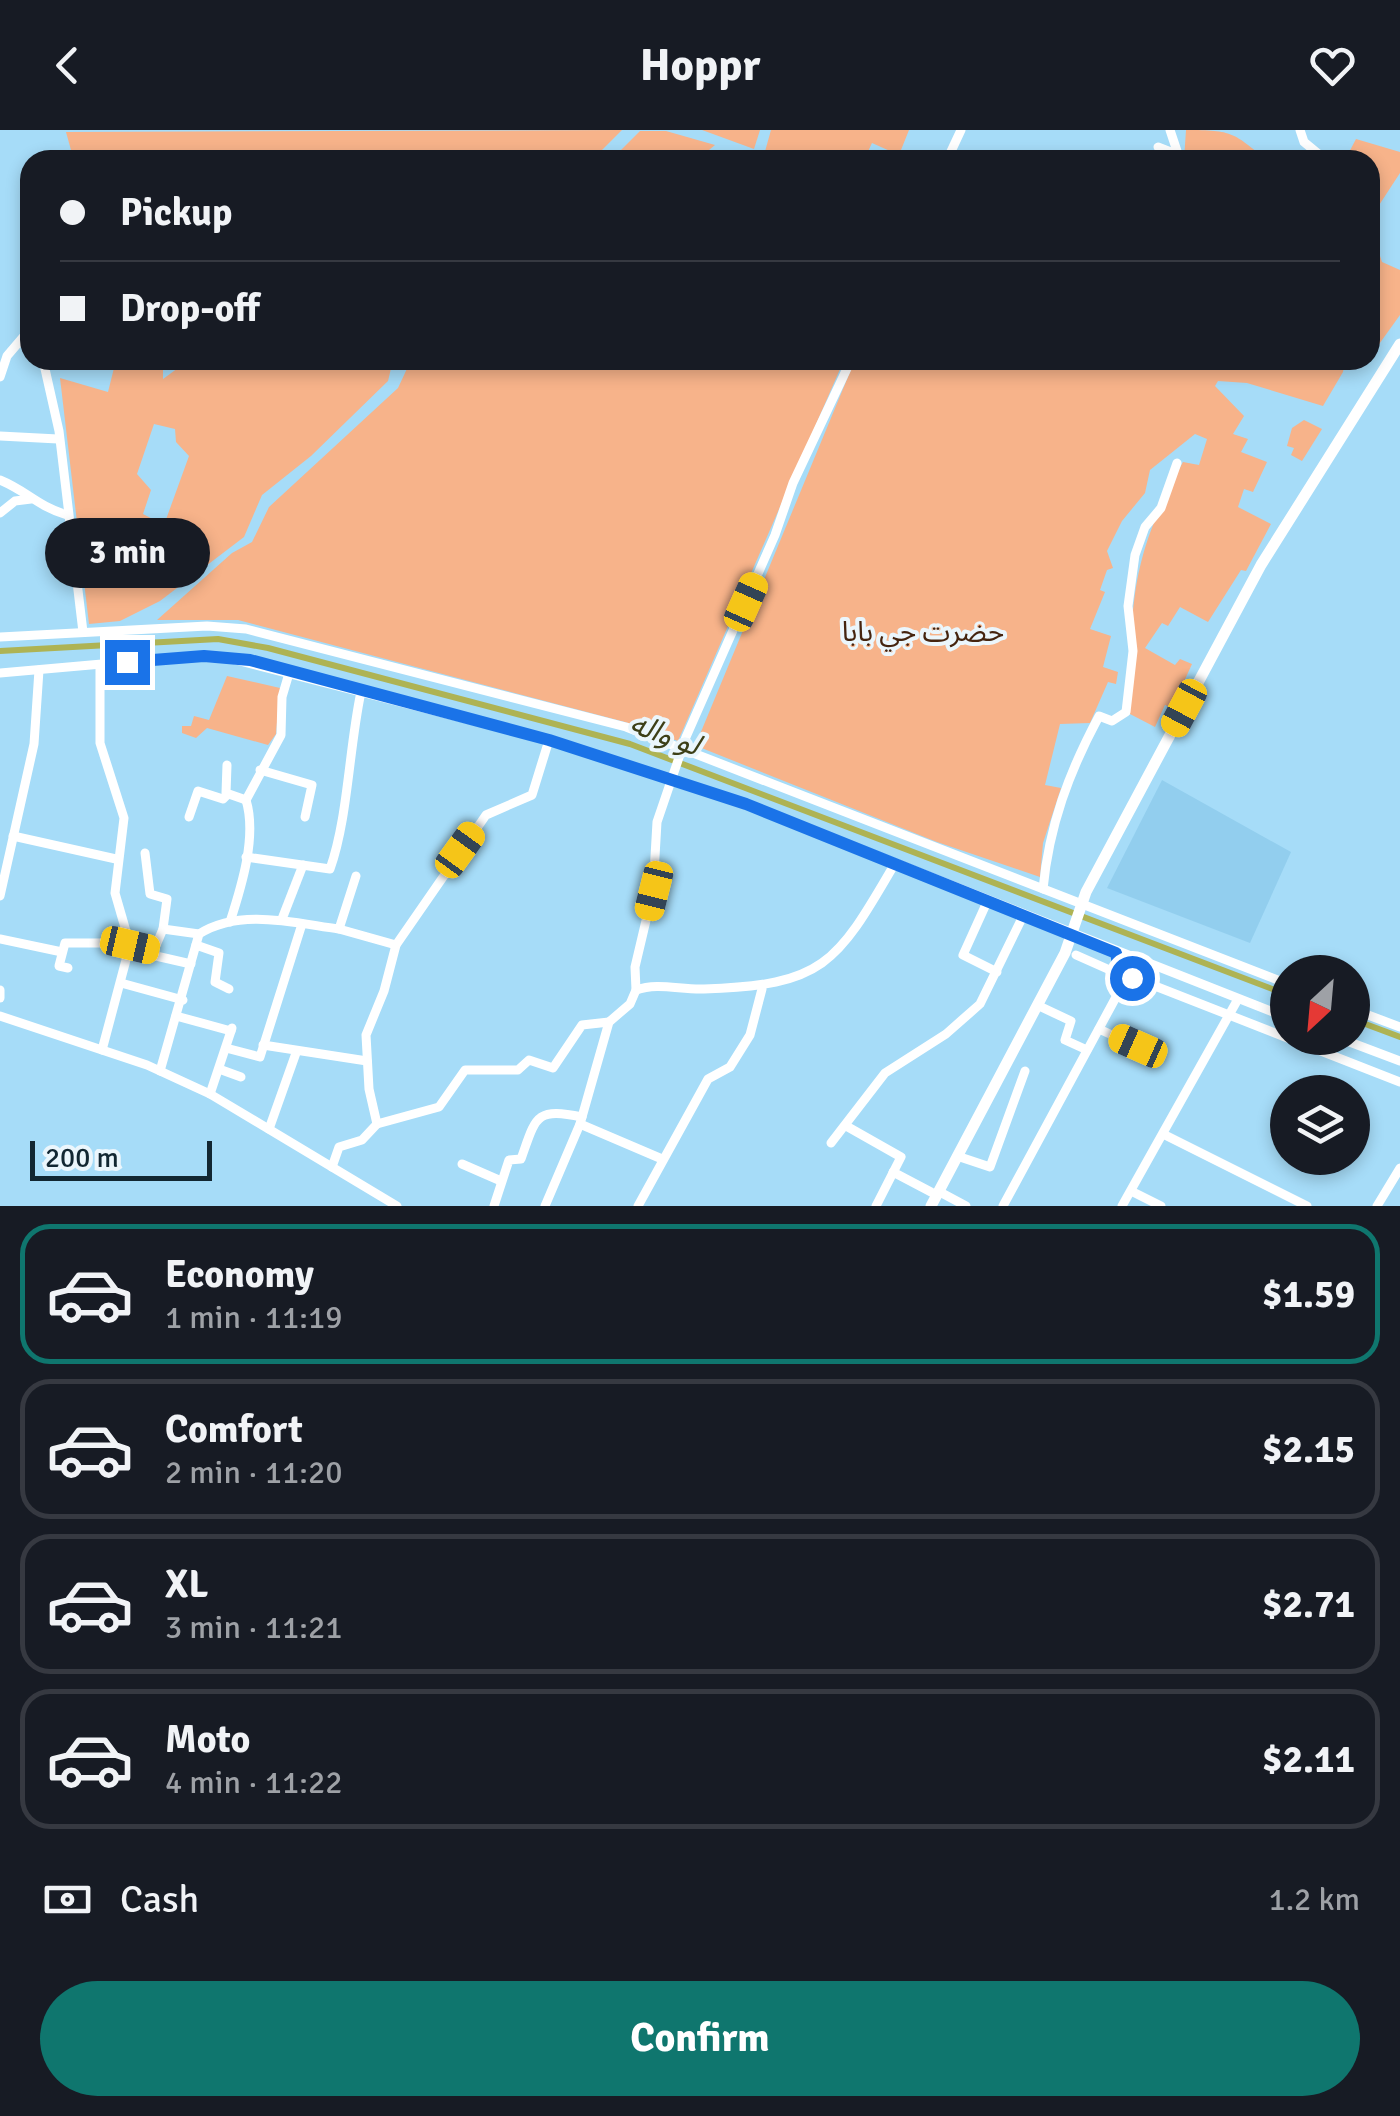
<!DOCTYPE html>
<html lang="en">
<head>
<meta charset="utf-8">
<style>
	:root { --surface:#171b24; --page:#20242c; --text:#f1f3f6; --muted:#9ea1a6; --line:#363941; --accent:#0f766e }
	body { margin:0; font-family:Signika,"Noto Sans Arabic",sans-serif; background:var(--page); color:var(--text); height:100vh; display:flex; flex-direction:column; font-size:38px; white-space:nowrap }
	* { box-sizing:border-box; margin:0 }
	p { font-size:32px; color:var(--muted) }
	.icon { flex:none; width:55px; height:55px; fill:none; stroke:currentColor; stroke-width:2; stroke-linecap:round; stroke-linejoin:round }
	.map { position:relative; height:1076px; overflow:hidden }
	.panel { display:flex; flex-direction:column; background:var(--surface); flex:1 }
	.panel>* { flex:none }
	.hud { position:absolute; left:20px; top:20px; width:1360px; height:220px; border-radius:30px; box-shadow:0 5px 15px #0003; display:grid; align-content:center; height:220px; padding:0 40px; background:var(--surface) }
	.needle { width:65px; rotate:206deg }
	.buttons { position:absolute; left:1270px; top:825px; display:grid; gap:20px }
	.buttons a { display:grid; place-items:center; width:100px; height:100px; border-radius:50%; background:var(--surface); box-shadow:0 5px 15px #0003; font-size:50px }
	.scale { position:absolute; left:30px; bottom:25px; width:182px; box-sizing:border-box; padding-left:10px; border:5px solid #122732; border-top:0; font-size:28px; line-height:35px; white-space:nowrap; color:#122732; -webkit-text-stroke:8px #ebf6fc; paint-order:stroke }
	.end { position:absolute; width:45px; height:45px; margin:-22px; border:12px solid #1a73e8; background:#fff; box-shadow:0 0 0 5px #fff }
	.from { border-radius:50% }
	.bubble { position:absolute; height:70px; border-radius:35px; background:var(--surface); box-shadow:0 5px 15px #0003; font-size:32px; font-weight:800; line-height:70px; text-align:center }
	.car { position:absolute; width:30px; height:60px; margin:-30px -15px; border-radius:12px; box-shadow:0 0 8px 2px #0007; background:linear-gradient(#f5c518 24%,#345 0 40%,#f5c518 0 76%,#345 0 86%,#f5c518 0) }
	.hud b { display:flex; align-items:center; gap:35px; height:95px; font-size:38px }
	.hud b+b { border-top:2px solid var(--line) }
	.hud i { width:25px; height:25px; background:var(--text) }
	ul { padding:18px 0 0; list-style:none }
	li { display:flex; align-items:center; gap:30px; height:140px; margin:0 20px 15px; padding:0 20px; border:5px solid var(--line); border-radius:30px }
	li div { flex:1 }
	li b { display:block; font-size:38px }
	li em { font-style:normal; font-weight:800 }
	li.selected { border-color:var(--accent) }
	li>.icon { width:90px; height:90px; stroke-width:1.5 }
	.pay { display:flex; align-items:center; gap:25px; height:110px; padding:0 40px; font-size:38px }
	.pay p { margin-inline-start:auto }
	.cta { display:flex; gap:20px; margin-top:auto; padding:20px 40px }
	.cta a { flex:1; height:115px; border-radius:60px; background:var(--accent); color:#fff; font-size:40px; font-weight:800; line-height:115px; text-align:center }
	header { display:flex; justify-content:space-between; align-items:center; height:130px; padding:0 40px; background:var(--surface); font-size:45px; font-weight:800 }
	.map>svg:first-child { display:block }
	.built { fill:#92ceee }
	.green { fill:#f7b38a; fill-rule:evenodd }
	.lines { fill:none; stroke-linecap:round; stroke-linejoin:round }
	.canal { stroke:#aeb354; stroke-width:6 }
	.minor { stroke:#fff; stroke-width:9 }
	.major { stroke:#fff; stroke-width:11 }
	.route { stroke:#1a73e8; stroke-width:12 }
	.labels { text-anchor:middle; stroke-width:8; stroke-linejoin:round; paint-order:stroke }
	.park-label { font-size:28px; fill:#45240f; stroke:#ebf6fc }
	.water-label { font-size:30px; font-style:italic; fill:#3d3f17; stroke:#ebf6fc }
</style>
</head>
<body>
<header><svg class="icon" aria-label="back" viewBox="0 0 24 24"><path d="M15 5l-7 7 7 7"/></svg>Hoppr<svg class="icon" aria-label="heart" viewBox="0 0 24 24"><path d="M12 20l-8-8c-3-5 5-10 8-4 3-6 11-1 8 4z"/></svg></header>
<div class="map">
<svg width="1400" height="1076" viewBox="0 0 1400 1076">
	<rect width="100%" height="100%" fill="#a6dcf8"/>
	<path class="built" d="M1162 650 1291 722 1250 813 1107 758Z"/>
	<g class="green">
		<path d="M622 0 592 30H85L71 20 66 2Z"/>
		<path d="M702 0H760L754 19Z"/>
		<path d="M771 0H909L899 25 872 13 864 30H773L764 25Z"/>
		<path d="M1186 0C1234 0 1233 3 1267 30H1184Z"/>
		<path d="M640 1H666L715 15 697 30H611Z"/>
		<path d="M1356 9 1400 22V43L1370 89V30H1345Z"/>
		<path d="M1370 95 1382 132 1400 140V185L1377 217 1370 211Z"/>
		<path d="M116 230H163V249L189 230H393L388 251 311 326 262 365 244 407 160 471 120 491 89 494 60 248 108 262ZM154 294 175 299 176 312 189 326 164 395 143 384 151 360 137 344Z"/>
		<path d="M411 230H844L678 611 625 592 238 490H157L232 423 252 412 269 377 398 258Z"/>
		<path d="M855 230 908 234 909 230H1345L1343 242 1323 276 1247 253 1218 251 1215 256 1244 286 1233 304 1248 309 1241 322 1267 332 1253 362 1244 359 1238 377 1271 394 1246 441 1241 440 1208 492 1180 477 1168 496 1162 493 1145 518 1175 535 1180 529 1192 534 1172 578 1165 575 1155 597 1130 584C1131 475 1129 430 1183 332L1199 335 1207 309 1195 304 1150 340 1145 363 1122 391 1107 421 1113 438 1107 440 1100 460 1105 462 1090 499 1111 506 1103 537 1118 542 1116 554 1108 552 1090 593 1060 594 1045 655 1061 658 1043 713 1040 747 937 712 699 617 698 609Z"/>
		<path d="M1304 290 1322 299 1302 331 1291 325 1294 318 1287 316 1292 298Z"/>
		<path d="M227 546 280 558 276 604 268 615 207 598 196 608 182 603V596H191L194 586 209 590Z"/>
	</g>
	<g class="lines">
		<g class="canal">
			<path d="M0 521 218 509 268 518 630 614 1288 865"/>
			<path d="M1352 889 1400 907"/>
		</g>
		<g class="minor">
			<path d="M1170 0 1180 30"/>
			<path d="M1300 0 1304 12 1321 26"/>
			<path d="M1158 17 1181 26"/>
			<path d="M947 30 961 0"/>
			<path d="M28 94 30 145"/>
			<path d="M43 230 59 301 83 502"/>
			<path d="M0 247 7 226 30 199"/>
			<path d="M0 306 58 309"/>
			<path d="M0 350C27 361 37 376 67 385"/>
			<path d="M0 383 15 371 31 369"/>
			<path d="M0 507 207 496 246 499 626 597 1288 854"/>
			<path d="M100 535V613L124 688 115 763 130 815 102 920"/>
			<path d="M0 543 181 527 228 528 549 610 746 674 1288 888"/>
			<path d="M227 635 226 663 246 670"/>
			<path d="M260 640 312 655 305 687"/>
			<path d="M189 687 198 661 223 669 227 665"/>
			<path d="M13 706 116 729"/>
			<path d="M145 723 150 764 167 769 163 799"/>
			<path d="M246 727 330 739C348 689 349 617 361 562"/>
			<path d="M1043 759C1049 696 1069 642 1099 586L1112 591 1126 582 1133 521 1128 476 1135 425 1145 397 1161 378 1177 333"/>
			<path d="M0 766 34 614 39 540"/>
			<path d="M987 772 963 825 997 842"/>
			<path d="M282 789 303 735"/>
			<path d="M230 792C242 755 257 706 246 670L281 605 282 567 290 540"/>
			<path d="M339 799 396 815"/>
			<path d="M0 809 62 822"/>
			<path d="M196 815 219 823 215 852 229 859"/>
			<path d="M1076 825 1121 845"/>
			<path d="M191 834 156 826 154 820 163 799 199 804"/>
			<path d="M68 838 59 836 65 813H130"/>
			<path d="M1132 847 1400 952"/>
			<path d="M121 853 183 870"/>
			<path d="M0 860V868"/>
			<path d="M636 860C658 852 680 860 704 859 823 855 836 835 894 735"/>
			<path d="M1037 875 1071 891 1065 910 1087 920"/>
			<path d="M1352 879 1400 897"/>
			<path d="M0 886 147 935 210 964 397 1076"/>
			<path d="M176 886 231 901"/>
			<path d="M1099 899 1138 917 1156 931"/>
			<path d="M1339 908 1400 931"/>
			<path d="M263 915 367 931"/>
			<path d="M226 918 260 927 302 794"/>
			<path d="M219 939 241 947"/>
			<path d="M160 941 199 804C240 778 294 793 339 799L356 746"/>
			<path d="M210 964 232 898"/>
			<path d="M377 994 439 977 465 940H518L529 930 553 938 582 895 609 892"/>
			<path d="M580 994 662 1029"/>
			<path d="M848 997 901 1027 876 1076"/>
			<path d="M269 999 296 923"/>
			<path d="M1163 1004 1307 1076"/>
			<path d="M831 1013 885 943 946 904 980 874 1023 786"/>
			<path d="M957 1026 990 1037 1025 941"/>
			<path d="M462 1034 501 1051"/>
			<path d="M332 1037 339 1017 362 1010 377 994 369 959 366 905 384 861 396 815 486 685 532 665 549 610"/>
			<path d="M893 1042 931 1062"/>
			<path d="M938 1061 966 1076"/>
			<path d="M1131 1061 1161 1076"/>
			<path d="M494 1076 509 1030 521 1029C536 987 535 977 582 987"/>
			<path d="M545 1076 580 994 609 892 630 874 636 860 635 837 653 761 657 692 686 607 775 405 793 353 851 230"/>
			<path d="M638 1076 708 949 730 937 750 905 762 859"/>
			<path d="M1003 1076 1122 856 1151 836"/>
			<path d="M1122 1076 1238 869"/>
			<path d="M1377 1076 1400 1038"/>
		</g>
		<path class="major" d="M931 1076 1065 823 1086 762 1261 435 1400 214"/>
	</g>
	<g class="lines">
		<path class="route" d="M127 532 204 526 250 530 549 610 746 674 1116 823 1122 856 1132 848"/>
	</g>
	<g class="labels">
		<g class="park-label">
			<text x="923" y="511">حضرت جي بابا</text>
		</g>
		<g class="water-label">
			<text transform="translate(665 604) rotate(20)" y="10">لو واله</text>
		</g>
	</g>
</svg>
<div class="buttons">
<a><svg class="needle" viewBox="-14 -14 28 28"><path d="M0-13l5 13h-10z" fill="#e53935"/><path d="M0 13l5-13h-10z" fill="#9ea1a6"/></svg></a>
<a><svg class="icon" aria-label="layers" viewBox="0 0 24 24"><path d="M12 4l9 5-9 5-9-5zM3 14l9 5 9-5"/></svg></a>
</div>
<div class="scale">200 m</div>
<i class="end from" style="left:1132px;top:848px"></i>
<i class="end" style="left:127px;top:532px"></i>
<div class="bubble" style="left:45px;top:388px;width:165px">3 min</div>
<i class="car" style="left:746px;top:472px;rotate:24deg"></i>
<i class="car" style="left:1184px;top:578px;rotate:208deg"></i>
<i class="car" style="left:460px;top:720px;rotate:36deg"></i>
<i class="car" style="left:654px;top:761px;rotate:194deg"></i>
<i class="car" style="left:130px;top:815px;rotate:103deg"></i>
<i class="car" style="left:1138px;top:916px;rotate:294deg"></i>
<div class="hud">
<b><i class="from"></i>Pickup</b>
<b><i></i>Drop-off</b>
</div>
</div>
<section class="panel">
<ul>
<li class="selected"><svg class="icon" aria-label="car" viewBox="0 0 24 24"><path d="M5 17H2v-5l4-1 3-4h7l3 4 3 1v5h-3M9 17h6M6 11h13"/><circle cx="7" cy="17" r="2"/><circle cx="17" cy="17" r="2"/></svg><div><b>Economy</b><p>1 min · 11:19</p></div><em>$1.59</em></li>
<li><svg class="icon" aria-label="car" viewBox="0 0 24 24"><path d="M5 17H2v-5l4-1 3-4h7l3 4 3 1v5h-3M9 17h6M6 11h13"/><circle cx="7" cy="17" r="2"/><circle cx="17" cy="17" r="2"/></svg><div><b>Comfort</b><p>2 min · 11:20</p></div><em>$2.15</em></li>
<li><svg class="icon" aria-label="car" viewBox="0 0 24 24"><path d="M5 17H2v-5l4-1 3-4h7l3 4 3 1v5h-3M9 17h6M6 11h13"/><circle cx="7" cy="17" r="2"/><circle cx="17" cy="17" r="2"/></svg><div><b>XL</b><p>3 min · 11:21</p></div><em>$2.71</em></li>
<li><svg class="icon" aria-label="car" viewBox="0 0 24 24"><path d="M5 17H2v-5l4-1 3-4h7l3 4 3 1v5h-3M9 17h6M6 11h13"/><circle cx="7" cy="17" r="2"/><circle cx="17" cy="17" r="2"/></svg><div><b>Moto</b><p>4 min · 11:22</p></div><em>$2.11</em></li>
</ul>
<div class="pay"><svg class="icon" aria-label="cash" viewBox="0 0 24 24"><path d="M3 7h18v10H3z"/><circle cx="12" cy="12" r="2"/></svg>Cash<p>1.2 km</p></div>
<div class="cta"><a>Confirm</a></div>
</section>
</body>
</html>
